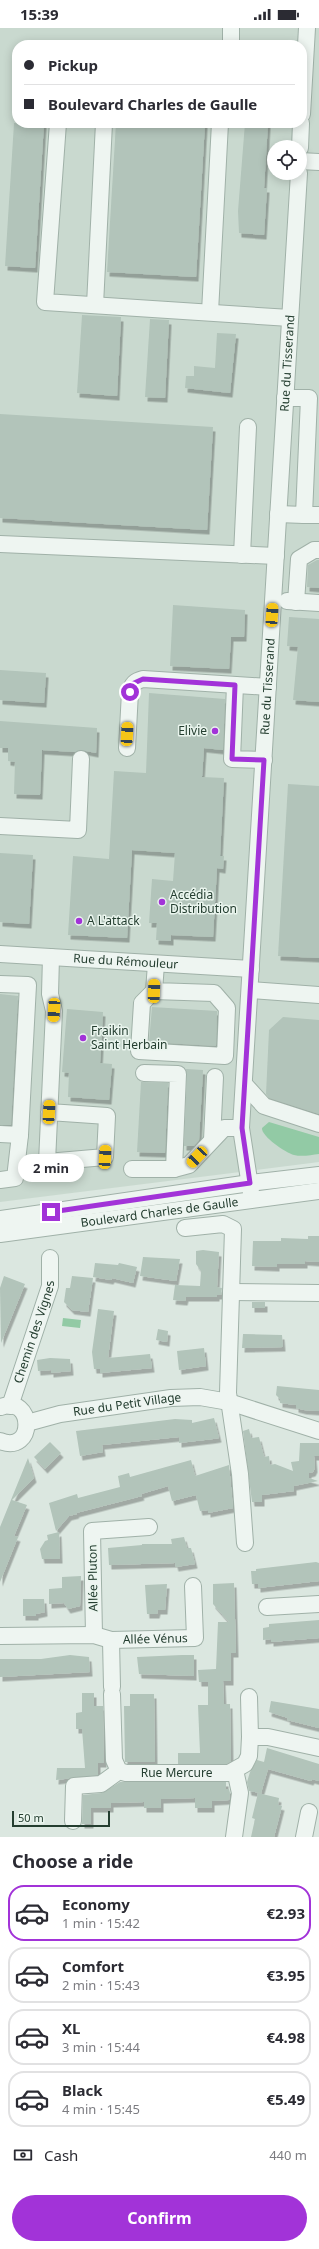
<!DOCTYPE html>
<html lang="en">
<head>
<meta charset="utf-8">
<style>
	:root { --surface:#fff; --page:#f7f7f7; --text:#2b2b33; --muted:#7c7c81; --line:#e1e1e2; --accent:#a233d8 }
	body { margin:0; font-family:"Noto Sans",sans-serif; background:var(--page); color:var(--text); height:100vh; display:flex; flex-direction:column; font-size:15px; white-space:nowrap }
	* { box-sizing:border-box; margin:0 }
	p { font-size:13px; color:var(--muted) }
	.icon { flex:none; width:22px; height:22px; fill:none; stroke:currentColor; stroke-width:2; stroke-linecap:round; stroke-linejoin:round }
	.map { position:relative; height:1809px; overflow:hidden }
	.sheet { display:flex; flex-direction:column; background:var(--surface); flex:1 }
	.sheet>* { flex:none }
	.banner { position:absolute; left:12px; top:12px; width:295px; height:88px; border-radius:16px; box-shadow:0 2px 10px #0003; display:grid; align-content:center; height:88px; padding:0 12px; background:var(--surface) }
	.tools { position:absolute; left:267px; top:112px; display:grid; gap:8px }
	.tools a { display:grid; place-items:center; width:40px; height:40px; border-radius:50%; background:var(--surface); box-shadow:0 2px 10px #0003; font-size:20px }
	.scale { position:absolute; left:12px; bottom:10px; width:98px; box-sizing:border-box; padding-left:4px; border:2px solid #243e30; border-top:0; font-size:11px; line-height:14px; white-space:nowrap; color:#243e30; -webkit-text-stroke:3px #eaf5ee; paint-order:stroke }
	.end { position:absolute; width:18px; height:18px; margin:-9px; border:5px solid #a233d8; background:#fff; box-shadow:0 0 0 2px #fff }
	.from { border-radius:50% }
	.bubble { position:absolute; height:28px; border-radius:14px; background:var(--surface); box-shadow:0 2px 10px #0003; font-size:13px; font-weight:700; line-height:28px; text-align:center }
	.car { position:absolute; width:12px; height:24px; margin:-12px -6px; border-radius:5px; box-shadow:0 0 3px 1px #0007; background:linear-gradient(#f5c518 24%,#345 0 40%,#f5c518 0 76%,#345 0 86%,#f5c518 0) }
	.banner b { display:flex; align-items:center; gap:14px; height:38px; font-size:15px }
	.banner b+b { border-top:1px solid var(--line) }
	.banner i { width:10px; height:10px; background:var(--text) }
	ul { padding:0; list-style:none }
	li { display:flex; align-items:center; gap:12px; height:56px; margin:0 8px 6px; padding:0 4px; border:2px solid var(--line); border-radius:16px }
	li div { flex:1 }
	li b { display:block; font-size:15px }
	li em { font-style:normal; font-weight:700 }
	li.active { border-color:var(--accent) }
	li>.icon { width:36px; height:36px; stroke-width:1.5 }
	h2 { padding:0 12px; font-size:18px; line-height:48px }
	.pay { display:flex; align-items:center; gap:10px; height:44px; padding:0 12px; font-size:15px }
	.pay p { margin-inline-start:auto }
	.primary-button { display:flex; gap:8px; margin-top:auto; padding:8px 12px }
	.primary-button a { flex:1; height:46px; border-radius:24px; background:var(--accent); color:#fff; font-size:16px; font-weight:700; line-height:46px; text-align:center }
	.status { display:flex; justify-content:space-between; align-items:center; height:28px; padding:0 20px; background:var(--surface); direction:ltr }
	.status svg { height:11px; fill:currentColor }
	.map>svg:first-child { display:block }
	.built { fill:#c9d9cf; fill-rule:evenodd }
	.water { fill:#92caa5 }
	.building { fill:#b2c4ba; filter:url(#shadow) }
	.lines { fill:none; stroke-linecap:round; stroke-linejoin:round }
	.minor-casing { stroke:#a0b1a8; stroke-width:18 }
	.minor { stroke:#eef5f1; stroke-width:16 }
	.route { stroke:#a233d8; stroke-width:5 }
	.poi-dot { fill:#a233d8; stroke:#eaf5ee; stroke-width:1.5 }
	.labels { text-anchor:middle; stroke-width:3; stroke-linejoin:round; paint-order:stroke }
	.street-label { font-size:12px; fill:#243e30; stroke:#eaf5ee }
	.poi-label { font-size:12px; fill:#243e30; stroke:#eaf5ee; text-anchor:start }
</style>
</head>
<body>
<div class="status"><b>15:39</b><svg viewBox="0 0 49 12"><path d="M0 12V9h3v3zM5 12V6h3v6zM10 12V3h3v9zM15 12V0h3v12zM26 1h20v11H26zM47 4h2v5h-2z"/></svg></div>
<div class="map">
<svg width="319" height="1809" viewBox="0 0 319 1809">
	<defs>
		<filter id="shadow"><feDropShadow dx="2.5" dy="4.5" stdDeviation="0" flood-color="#0004"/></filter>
	</defs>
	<rect width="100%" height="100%" fill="#dbe7e0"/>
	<path class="built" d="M0 0H319V1134L0 1174ZM17 17H302V95H17ZM274 119H300V145H274Z"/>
	<g class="water">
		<path d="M269 1094 319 1109V1126C311 1127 302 1129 294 1127 286 1125 261 1108 262 1100Z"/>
		<path d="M63 1290 81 1292 80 1300 62 1298Z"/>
	</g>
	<g class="building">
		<path d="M14 95H44L35 240 5 238Z"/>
		<path d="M116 95H205L196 249 107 244Z"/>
		<path d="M245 95H268L264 160H267L264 207 239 205 238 183Z"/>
		<path d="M82 287 121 289 117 368 77 365Z"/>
		<path d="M150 291 169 292 165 370 145 369Z"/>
		<path d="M217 305 236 306 230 365 185 360 186 348H194V338L215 340Z"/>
		<path d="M0 386 213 399 207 502 0 490Z"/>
		<path d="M317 532H319V560L307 559 308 537Z"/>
		<path d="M173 577 245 582 244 609H231L229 641 170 638Z"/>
		<path d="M289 589 319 591V674L293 672 298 619 287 618Z"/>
		<path d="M0 642 46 645 44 675 0 672Z"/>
		<path d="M149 665 225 671 223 722 204 720 202 749 224 750 220 828H224L223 841 217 840 213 909 171 907V913L156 912 157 895H149L152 851 173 853 175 825 132 822 127 910 68 907 73 828 109 831 114 743 146 745Z"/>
		<path d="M0 693 97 700 96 725 81 722 75 724 42 722 40 767 14 766 15 734 8 733V720H0Z"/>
		<path d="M288 756 319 758V930L278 928Z"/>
		<path d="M0 825 33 827 29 896 0 894Z"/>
		<path d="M0 966 18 968 11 1097H0Z"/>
		<path d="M152 979 217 983 216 1018 149 1014Z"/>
		<path d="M67 981 103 984 100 1035 112 1036 109 1072 68 1069 69 1045 62 1044Z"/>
		<path d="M283 989 319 992V1086L269 1070 266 1066 269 1002Z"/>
		<path d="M186 1041 203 1042 199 1112 194 1118H184L187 1046Z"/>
		<path d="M141 1054 168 1055 165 1125 137 1124Z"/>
		<path d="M308 1208H319V1234L305 1233V1236H277V1239L252 1238 253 1213H281V1210L308 1211Z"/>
		<path d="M203 1222 219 1224 217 1259 222 1260 221 1267H217V1269H186L185 1273 173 1272 175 1257 200 1258 201 1243 196 1236V1223Z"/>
		<path d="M143 1229 180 1231 176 1253 140 1248Z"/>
		<path d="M95 1235 118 1237 119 1235 137 1239 133 1255 112 1250 111 1252 93 1249Z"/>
		<path d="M4 1248 25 1256 1 1315 0 1260Z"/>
		<path d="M72 1248 93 1250 88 1284 72 1282 64 1274 66 1260H70Z"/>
		<rect x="252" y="1274" width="13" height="6"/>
		<path d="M98 1281 114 1283 108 1330 150 1326 152 1340 100 1345V1341H94L92 1324Z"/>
		<path d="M158 1301 168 1303 167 1314 156 1312Z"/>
		<path d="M243 1306 282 1307 283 1319 242 1320Z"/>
		<path d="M204 1320 206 1338 179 1342 177 1323Z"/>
		<path d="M50 1330 70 1331 71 1343 51 1345V1342L38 1343 37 1332Z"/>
		<path d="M277 1358 319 1362V1383L304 1382 296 1380V1377L280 1375V1371L276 1367Z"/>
		<path d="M214 1390 219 1410 213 1411 179 1415V1409L102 1417 103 1424 80 1428 76 1403 175 1391 192 1392V1395Z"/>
		<path d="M249 1401 251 1410 259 1409 264 1429 269 1428 270 1437 275 1436 293 1443 291 1434 299 1433 300 1415H319V1428H314L315 1440 313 1444 309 1445V1450L318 1453 294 1458V1463L262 1467V1474H252L243 1403Z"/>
		<path d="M50 1414 61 1425 45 1441 34 1429Z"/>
		<path d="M28 1430 34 1450 12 1472 27 1477 14 1508 18 1509 0 1554V1499Z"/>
		<path d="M191 1432 195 1448 229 1437 233 1480 208 1485V1482L200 1483 196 1467 172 1473 168 1458 141 1466 142 1468 76 1485 77 1486 69 1488 56 1503 49 1475 77 1466 78 1470 120 1459 118 1448 129 1445 130 1449Z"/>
		<path d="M59 1504 60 1531H42L40 1521 45 1513 48 1512 47 1507Z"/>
		<path d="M184 1509 187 1520H191L195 1536 176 1539 175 1535 109 1537 108 1520 142 1517V1516H172L171 1511Z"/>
		<path d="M316 1534 319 1535V1553L258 1560V1556H252L251 1543H256V1541Z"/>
		<path d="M81 1548 80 1578 68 1581 64 1575 49 1576V1561L62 1560V1549Z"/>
		<path d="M234 1555 236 1625H231V1653H223L224 1676H230L231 1733 227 1736H178V1725H200L198 1677H208V1654H199L198 1642 216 1641 218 1594H229L213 1576V1556Z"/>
		<path d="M167 1556 165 1582H158L157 1586H147L145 1557Z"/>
		<path d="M23 1571H44L45 1584 36 1586V1588H23Z"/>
		<path d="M319 1592V1610L271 1614V1611L263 1612V1600L269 1599V1596Z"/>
		<path d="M70 1627 89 1629 90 1644 0 1649V1631H41Z"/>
		<path d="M182 1627H194V1648L139 1646 137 1629Z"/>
		<path d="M82 1665H94V1678H103L104 1735H98V1747L56 1752 57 1740H85L82 1701H76V1685L82 1684Z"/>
		<path d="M130 1666H154L155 1734H125L124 1678H130Z"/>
		<path d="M271 1673 319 1681V1700L287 1692 288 1690 269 1684Z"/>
		<path d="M267 1720 319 1736V1753L312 1751 311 1753 268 1741 261 1765 249 1763 247 1754 250 1744 257 1732 264 1734Z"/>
		<path d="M120 1754H226V1761H229L230 1765 229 1772 212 1773V1780H195V1770L161 1771V1780H144V1774L111 1775V1780H91V1796H82L83 1767 102 1765Z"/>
		<path d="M258 1765 279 1770 278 1777 282 1778 274 1809H251L255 1791 252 1790Z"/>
	</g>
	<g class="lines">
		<defs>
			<g id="minor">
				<path d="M231 0V17"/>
				<path d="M302 86 307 0"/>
				<path d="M58 95 45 274 290 290"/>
				<path d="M300 120 301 95"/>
				<path d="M300 133 319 134"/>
				<path d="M95 277 104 95"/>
				<path d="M210 284 220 95"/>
				<path d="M278 486 304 487 309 370H285"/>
				<path d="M304 487H319"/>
				<path d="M0 516 276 528"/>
				<path d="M242 527 248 399"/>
				<path d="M287 573 319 575"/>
				<path d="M296 574 299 531 314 522H319"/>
				<path d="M235 657 232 731 264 732"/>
				<path d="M127 720 130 664C132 656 135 653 143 651L268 659"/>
				<path d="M0 798 78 802 81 731"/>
				<path id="s1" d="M0 926 251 941"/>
				<path d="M0 956 28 957 20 1107 0 1106"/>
				<path d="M251 962 319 967"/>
				<path d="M154 963 142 975 139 1023 225 1028 227 980 214 965 154 963 156 936"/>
				<path d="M144 1045 178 1046 174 1141"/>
				<path d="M244 1056 264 1078 319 1096"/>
				<path d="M49 1084 107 1088 105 1129 47 1134 54 983 50 966 51 929"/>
				<path d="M212 1112 215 1049"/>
				<path d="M132 1141H174L189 1137 224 1100H241"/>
				<path d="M0 1152 15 1150 20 1107"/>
				<path id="s2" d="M252 1171 241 1100 299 145"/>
				<path d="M0 1191 250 1155 319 1147"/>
				<path d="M185 1200 223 1196 233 1201 228 1365 240 1446 245 1515"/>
				<path id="s3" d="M0 1206 319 1163"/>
				<path d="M231 1264 319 1265"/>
				<path id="s4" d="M10 1378 50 1258V1230"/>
				<path id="s5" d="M27 1395 60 1386 171 1370 200 1369 229 1374 319 1403"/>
				<path d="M0 1413C36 1427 34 1366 1 1379"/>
				<path d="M267 1579 319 1576"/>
				<path d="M94 1607 92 1503 149 1499"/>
				<path id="s6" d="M0 1608 94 1607 111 1612 195 1610 193 1558"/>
				<path d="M111 1612 112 1659"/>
				<path id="s7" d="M112 1666 114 1732 119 1743 126 1745H229L245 1736 249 1728 250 1709"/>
				<path d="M249 1669 250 1709H268L319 1720"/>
				<path d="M73 1793 74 1758 101 1756 119 1743"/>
				<path d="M234 1809 240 1765 235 1742"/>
				<path d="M304 1809 309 1784"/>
			</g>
		</defs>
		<use href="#minor" class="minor-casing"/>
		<use href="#minor" class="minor"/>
	</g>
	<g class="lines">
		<path class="route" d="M51 1184 250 1155 242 1100 264 732 232 731 235 657 143 651 132 656 130 664"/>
	</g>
	<g class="poi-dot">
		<circle cx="215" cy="703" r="4"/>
		<circle cx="162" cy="874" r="4"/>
		<circle cx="79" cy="893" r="4"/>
		<circle cx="83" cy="1010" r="4"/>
	</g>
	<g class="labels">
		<g class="street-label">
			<text dy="4" stroke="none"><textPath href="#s2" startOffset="838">Rue du Tisserand</textPath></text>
			<text dy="4" stroke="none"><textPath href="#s2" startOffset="514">Rue du Tisserand</textPath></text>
			<text dy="4" stroke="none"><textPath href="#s1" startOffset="126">Rue du Rémouleur</textPath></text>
			<text dy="4" stroke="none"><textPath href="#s3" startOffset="161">Boulevard Charles de Gaulle</textPath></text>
			<text dy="4" stroke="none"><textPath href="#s4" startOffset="78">Chemin des Vignes</textPath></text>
			<text dy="4" stroke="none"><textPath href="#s5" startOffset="102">Rue du Petit Village</textPath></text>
			<text transform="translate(93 1550) rotate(-91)" y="4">Allée Pluton</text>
			<text dy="4" stroke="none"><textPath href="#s6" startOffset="156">Allée Vénus</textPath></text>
			<text dy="4" stroke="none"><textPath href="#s7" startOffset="136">Rue Mercure</textPath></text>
		</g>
		<g class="poi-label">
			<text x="207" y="707" text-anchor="end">Elivie</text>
			<text x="170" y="871">Accédia<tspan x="170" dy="14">Distribution</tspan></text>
			<text x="87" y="897">A L'attack</text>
			<text x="91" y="1007">Fraikin<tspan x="91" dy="14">Saint Herbain</tspan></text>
		</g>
	</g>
</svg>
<div class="tools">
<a><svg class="icon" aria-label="locate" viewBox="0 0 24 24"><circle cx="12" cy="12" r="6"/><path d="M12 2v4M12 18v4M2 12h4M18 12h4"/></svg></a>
</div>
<div class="scale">50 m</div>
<i class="end from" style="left:130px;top:664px"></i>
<i class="end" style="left:51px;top:1184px"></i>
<div class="bubble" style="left:18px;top:1126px;width:66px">2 min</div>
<i class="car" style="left:272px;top:587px;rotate:4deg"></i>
<i class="car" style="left:127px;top:706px;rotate:3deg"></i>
<i class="car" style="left:154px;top:963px;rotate:2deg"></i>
<i class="car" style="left:54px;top:982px;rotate:183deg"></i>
<i class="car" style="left:49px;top:1084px;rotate:3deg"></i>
<i class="car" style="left:105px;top:1129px;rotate:3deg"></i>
<i class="car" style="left:197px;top:1129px;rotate:223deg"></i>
<div class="banner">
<b><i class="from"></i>Pickup</b>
<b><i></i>Boulevard Charles de Gaulle</b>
</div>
</div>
<section class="sheet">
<h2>Choose a ride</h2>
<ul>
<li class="active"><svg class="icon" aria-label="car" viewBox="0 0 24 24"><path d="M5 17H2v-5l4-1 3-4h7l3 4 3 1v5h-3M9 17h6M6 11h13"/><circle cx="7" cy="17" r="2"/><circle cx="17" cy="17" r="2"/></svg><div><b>Economy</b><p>1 min · 15:42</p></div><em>€2.93</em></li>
<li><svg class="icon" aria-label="car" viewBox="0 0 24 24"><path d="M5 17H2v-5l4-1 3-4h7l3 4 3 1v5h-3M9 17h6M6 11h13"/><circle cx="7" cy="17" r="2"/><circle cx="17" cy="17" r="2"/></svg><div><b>Comfort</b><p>2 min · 15:43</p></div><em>€3.95</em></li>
<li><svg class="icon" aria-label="car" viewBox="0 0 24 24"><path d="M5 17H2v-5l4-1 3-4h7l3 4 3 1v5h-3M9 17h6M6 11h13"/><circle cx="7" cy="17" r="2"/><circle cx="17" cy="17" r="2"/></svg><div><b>XL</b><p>3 min · 15:44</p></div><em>€4.98</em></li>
<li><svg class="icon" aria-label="car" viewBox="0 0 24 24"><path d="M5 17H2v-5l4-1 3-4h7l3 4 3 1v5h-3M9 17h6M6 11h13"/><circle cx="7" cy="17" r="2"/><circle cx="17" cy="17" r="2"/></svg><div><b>Black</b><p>4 min · 15:45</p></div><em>€5.49</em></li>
</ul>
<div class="pay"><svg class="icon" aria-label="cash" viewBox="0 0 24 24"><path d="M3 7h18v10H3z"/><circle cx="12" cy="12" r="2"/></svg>Cash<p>440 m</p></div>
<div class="primary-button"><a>Confirm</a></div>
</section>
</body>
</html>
